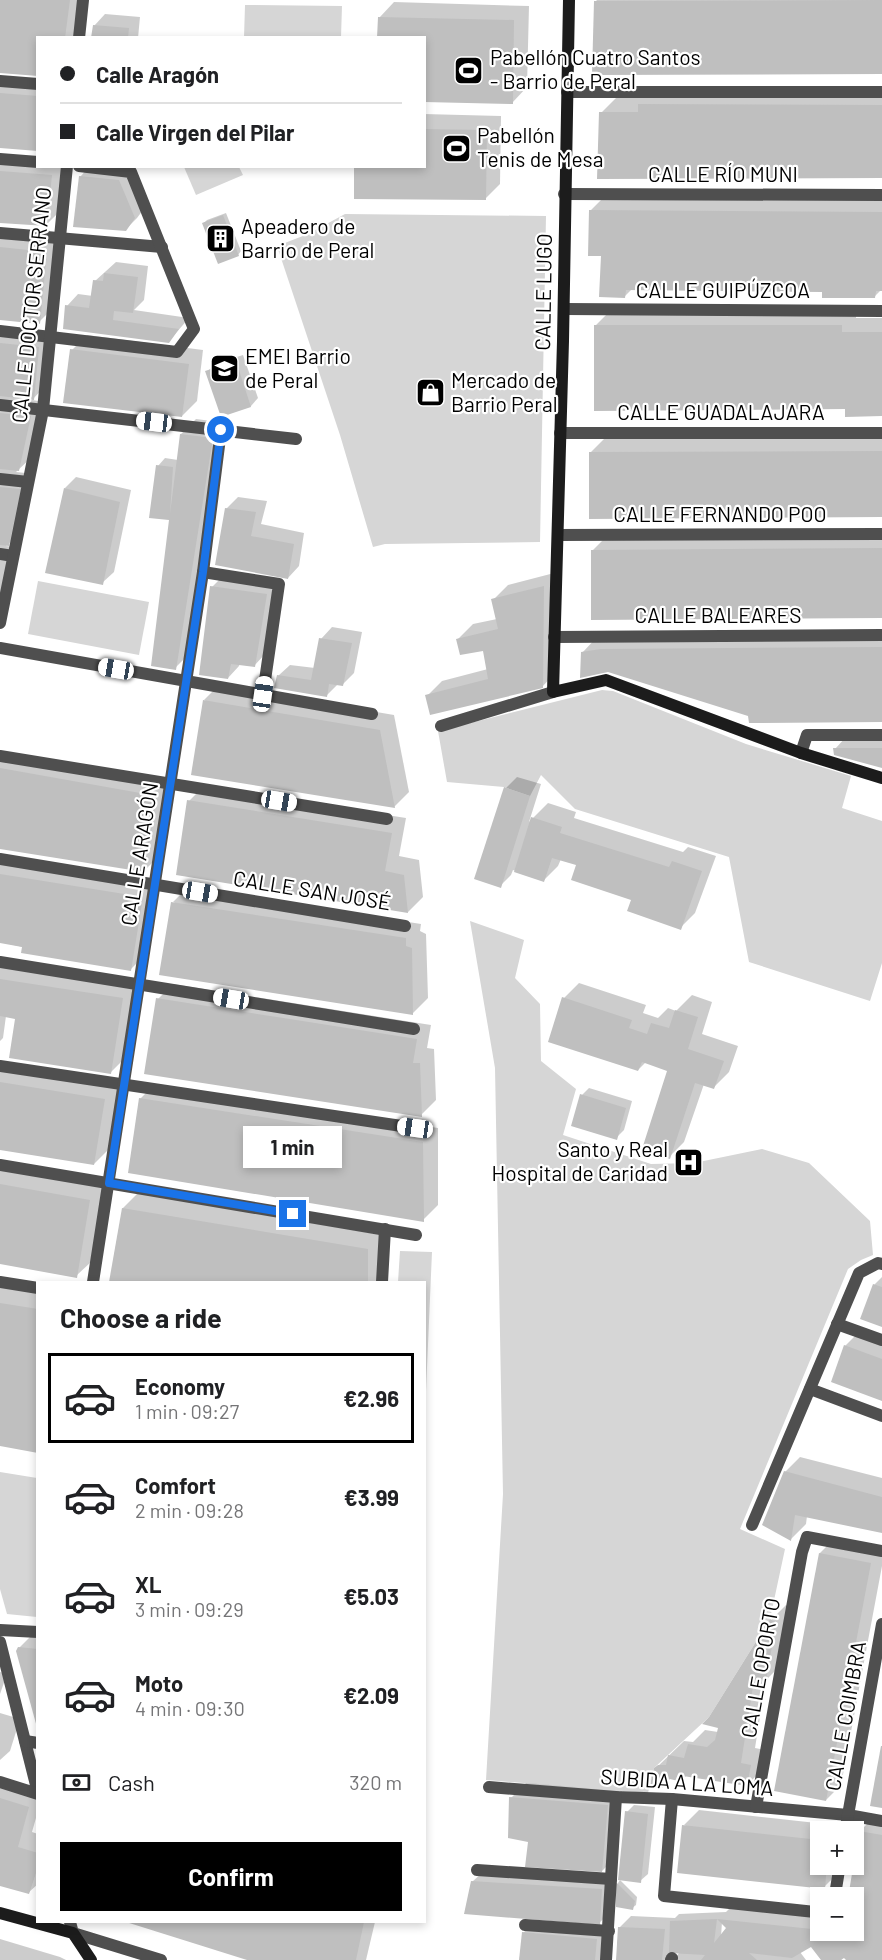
<!DOCTYPE html>
<html lang="en">
<head>
<meta charset="utf-8">
<style>
	:root { --surface:#fff; --page:#f2f2f2; --text:#202124; --muted:#757577; --line:#e0e0e0; --accent:#000 }
	body { margin:0; font-family:Barlow,sans-serif; background:var(--page); color:var(--text); height:100vh; display:flex; flex-direction:column; font-size:22px; white-space:nowrap }
	* { box-sizing:border-box; margin:0 }
	p { font-size:20px; color:var(--muted) }
	.icon { flex:none; width:33px; height:33px; fill:none; stroke:currentColor; stroke-width:2; stroke-linecap:round; stroke-linejoin:round }
	.map { position:relative; flex:1; overflow:hidden }
	.drawer { position:absolute; left:36px; top:1281px; width:390px; height:642px; display:flex; flex-direction:column; background:var(--surface); border-radius:0px; box-shadow:0 3px 9px #0003 }
	.drawer>* { flex:none }
	.top-card { position:absolute; left:36px; top:36px; width:390px; height:132px; border-radius:0px; box-shadow:0 3px 9px #0003; display:grid; align-content:center; height:132px; padding:0 24px; background:var(--surface) }
	.tools { position:absolute; left:810px; top:1821px; display:grid; gap:12px }
	.tools a { display:grid; place-items:center; width:54px; height:54px; border-radius:0px; background:var(--surface); box-shadow:0 3px 9px #0003; font-size:30px }
	.end { position:absolute; width:27px; height:27px; margin:-14px; border:8px solid #1a73e8; background:#fff; box-shadow:0 0 0 3px #fff }
	.from { border-radius:50% }
	.bubble { position:absolute; height:42px; border-radius:0px; background:var(--surface); box-shadow:0 3px 9px #0003; font-size:20px; font-weight:700; line-height:42px; text-align:center }
	.car { position:absolute; width:18px; height:36px; margin:-18px -9px; border-radius:8px; box-shadow:0 0 4px 2px #0007; background:linear-gradient(#fff 24%,#345 0 40%,#fff 0 76%,#345 0 86%,#fff 0) }
	.top-card b { display:flex; align-items:center; gap:21px; height:57px; font-size:22px }
	.top-card b+b { border-top:2px solid var(--line) }
	.top-card i { width:15px; height:15px; background:var(--text) }
	ul { padding:0; list-style:none }
	li { display:flex; align-items:center; gap:18px; height:90px; margin:0 12px 9px; padding:0 12px; border:3px solid transparent; border-radius:0px }
	li div { flex:1 }
	li b { display:block; font-size:22px }
	li em { font-style:normal; font-weight:700 }
	li.on { border-color:var(--accent) }
	li>.icon { width:54px; height:54px; stroke-width:1.5 }
	h2 { padding:0 24px; font-size:27px; line-height:72px }
	.pay { display:flex; align-items:center; gap:15px; height:66px; padding:0 24px; font-size:22px }
	.pay p { margin-inline-start:auto }
	.action { display:flex; gap:12px; margin-top:auto; padding:12px 24px }
	.action a { flex:1; height:69px; border-radius:0px; background:var(--accent); color:#fff; font-size:24px; font-weight:700; line-height:69px; text-align:center }
	.map>svg:first-child { display:block }
	.green { fill:#d6d6d6 }
	.shadow { fill:#0003; fill-rule:evenodd }
	.building { fill:#bfbfbf }
	.lines { fill:none; stroke-linecap:round; stroke-linejoin:round }
	.street { stroke:#4f4f4f; stroke-width:12 }
	.secondary { stroke:#1c1c1c; stroke-width:12 }
	.route { stroke:#1a73e8; stroke-width:8 }
	.labels { text-anchor:middle; stroke-width:4.5; stroke-linejoin:round; paint-order:stroke }
	.poi-label { font-size:21px; fill:#000; stroke:#fff; text-anchor:start }
	.street-label { font-size:21px; fill:#000; stroke:#fff }
</style>
</head>
<body>
<div class="map">
<svg width="882" height="1960" viewBox="0 0 882 1960">
	<rect width="100%" height="100%" fill="#fff"/>
	<g class="green">
		<path d="M245 5 342 6 341 37H244Z"/>
		<path d="M184 167H239L243 175 196 195Z"/>
		<path d="M345 214 546 216 540 542 385 544 373 547 340 435 277 246 308 234Z"/>
		<path d="M38 581 149 602 139 655 28 634Z"/>
		<path d="M602 690 613 691 746 744 851 776 842 808 882 821V963L870 1001 749 962 729 857 575 809 541 775 530 796 504 787 447 782 438 731Z"/>
		<path d="M470 921 524 940 515 978 540 1004 541 1061 576 1089 563 1135 651 1164 694 1163 762 1149 809 1163 870 1221 873 1255 861 1260 848 1269 740 1529 785 1549 770 1619 709 1717 654 1768 648 1793 486 1780 503 1494 495 1068Z"/>
		<path d="M400 1251 432 1252 425 1414 424 1282H398Z"/>
		<path d="M0 1472 37 1478V1617L7 1614 0 1589Z"/>
	</g>
	<g class="shadow">
		<path d="M0 0H83L78 38H38L0 71Z"/>
		<path d="M597 0H882V73L595 2Z"/>
		<path d="M394 2 529 6 527 87 512 103 424 38 379 18Z"/>
		<path d="M105 14 140 17 138 38H93L94 26Z"/>
		<path d="M0 78 38 81V149L0 146Z"/>
		<path d="M882 91V177L601 113 616 98Z"/>
		<path d="M424 114 501 116 500 184 485 199 424 166Z"/>
		<path d="M0 156 38 166H66L61 210 46 225 0 221Z"/>
		<path d="M90 166 131 170 146 206 137 218 125 230 80 177Z"/>
		<path d="M605 196 882 198V289L875 296 823 291 632 289 625 296 603 255 590 211Z"/>
		<path d="M226 213 241 251 238 255 204 223 207 220Z"/>
		<path d="M0 231 62 237 54 307 39 322 0 318Z"/>
		<path d="M116 262 148 266 144 300 134 310 189 318 169 341 67 306 78 294 93 296 95 281Z"/>
		<path d="M611 310 856 311V318H882V415L847 407 596 325Z"/>
		<path d="M0 326 53 333 48 383 32 400 45 402 34 455 16 472 35 474 23 530 6 546 14 547 0 603Z"/>
		<path d="M87 335 203 350 197 401 182 416 72 350Z"/>
		<path d="M243 355 258 398 251 406 222 415 207 372 215 364Z"/>
		<path d="M196 419 227 423 190 653 175 668 171 516 168 519 158 466 165 458 178 460 181 434Z"/>
		<path d="M882 436V516L590 453 605 438Z"/>
		<path d="M76 477 131 490 114 572 102 583 65 488Z"/>
		<path d="M238 497 267 501 261 524 304 533 299 566 288 578 226 509Z"/>
		<path d="M882 534V616L592 551 607 536Z"/>
		<path d="M558 572 557 671 542 687 427 696 442 681 488 669 484 649 458 639 473 624 497 619 493 600 508 585Z"/>
		<path d="M223 576 278 583 265 654 254 666 240 663 239 666 228 678 212 587Z"/>
		<path d="M332 627 362 632 354 673 342 685 338 684 327 695 278 676 290 665 315 668 321 639Z"/>
		<path d="M882 633V721L582 653 597 637Z"/>
		<path d="M219 685 394 715 409 792 394 807 204 700Z"/>
		<path d="M846 737H882V767L835 749Z"/>
		<path d="M0 751 171 782 159 856 144 871 0 847Z"/>
		<path d="M517 777 541 784 529 822 548 803 576 812 574 818 683 852 688 847 716 856 695 913 680 928 577 864 561 859 558 866 543 881 513 870 511 875 500 886 506 788Z"/>
		<path d="M204 786 406 818 399 856 419 860 423 897 408 912 189 801Z"/>
		<path d="M0 857 157 882 145 955 130 970 0 942Z"/>
		<path d="M188 887 421 924 420 931 426 934 428 998 413 1013 173 902Z"/>
		<path d="M0 963 138 984 126 1057 111 1072 17 1018 6 1016 3 1038 0 1041Z"/>
		<path d="M579 983 646 1005 643 1013 658 1018 668 1008 676 1011 692 995 712 1002 702 1034 738 1046 729 1072 714 1087 704 1084 684 1142 669 1157V1070L646 1062 638 1070 564 998Z"/>
		<path d="M173 984 431 1025 427 1048 434 1049 436 1100 421 1115 158 999Z"/>
		<path d="M0 1065 119 1085 109 1149 94 1164 0 1148Z"/>
		<path d="M155 1084 438 1128V1205L423 1220 140 1099Z"/>
		<path d="M589 1088 632 1101 624 1130 616 1138 582 1095Z"/>
		<path d="M0 1167 105 1185 92 1261 76 1276 0 1263Z"/>
		<path d="M138 1193 383 1235 382 1282H124L111 1280 123 1208Z"/>
		<path d="M882 1277V1325L874 1285Z"/>
		<path d="M0 1285 38 1292V1452L0 1445Z"/>
		<path d="M860 1331 882 1339V1399L845 1346Z"/>
		<path d="M800 1457 882 1478V1531L807 1516 806 1524 791 1539 785 1472Z"/>
		<path d="M835 1538 882 1547V1566L841 1785 826 1800 820 1553Z"/>
		<path d="M786 1605 790 1608 781 1665 766 1680 755 1748 766 1750 762 1770 747 1785 687 1775 682 1780 671 1778 663 1786 655 1769 684 1741 693 1742 705 1730 718 1732 720 1727 711 1717 771 1620Z"/>
		<path d="M34 1633H38V1728L19 1648Z"/>
		<path d="M0 1672 7 1674 0 1694Z"/>
		<path d="M0 1713 20 1719 10 1751 0 1760Z"/>
		<path d="M0 1779 38 1790V1811L32 1832 38 1834V1884L28 1893 0 1884Z"/>
		<path d="M526 1783 622 1791 617 1856 602 1871 529 1840 511 1798Z"/>
		<path d="M634 1805 655 1807 648 1874 640 1881 627 1812Z"/>
		<path d="M699 1810 844 1826 843 1832H820V1864H840L839 1872 824 1887 684 1825Z"/>
		<path d="M875 1816 882 1818V1960H847L844 1956 841 1959 842 1960H823L811 1945 800 1952 806 1960H673L680 1952H671L667 1960H618L619 1928 631 1916 675 1918 679 1914 726 1912 730 1908 820 1918V1930H854V1898L860 1831ZM722 1922 728 1928 721 1937Z"/>
		<path d="M484 1871 613 1878 611 1912 599 1923 472 1882Z"/>
		<path d="M620 1880 637 1897 636 1905 632 1908 617 1906 618 1883Z"/>
		<path d="M129 1922H375L366 1960H252Z"/>
		<path d="M535 1922 608 1928 605 1960H521L523 1933Z"/>
		<path d="M0 1939 60 1957 66 1960H0Z"/>
	</g>
	<g class="building">
		<path d="M0 0H70L65 38H38V76L0 73Z"/>
		<path d="M882 0V74L592 75 594 1Z"/>
		<path d="M378 17 514 20 513 104 424 102V38H377Z"/>
		<path d="M93 25 129 28 128 38H91Z"/>
		<path d="M0 93 38 96V151L0 148Z"/>
		<path d="M638 104 882 105V178L597 179 599 112H638Z"/>
		<path d="M424 129 487 130 486 200 354 199V166H424Z"/>
		<path d="M0 171 52 175 47 226 0 223Z"/>
		<path d="M79 176 119 180 135 218 126 231 73 227Z"/>
		<path d="M589 210 882 212V291H876L875 298H822V292L626 290 625 298 599 297 601 256H588Z"/>
		<path d="M223 215 239 256 218 264 202 223Z"/>
		<path d="M0 247 47 252 40 324 0 320Z"/>
		<path d="M104 273 138 277 133 313 114 311 113 320 179 329 169 343 63 329 65 305 89 308 93 280 103 281Z"/>
		<path d="M594 325H842V332H882V416L845 417V409L594 411Z"/>
		<path d="M0 343 39 347 34 400 0 396Z"/>
		<path d="M70 349 189 364 182 417 63 403Z"/>
		<path d="M236 361 251 407 221 417 205 371Z"/>
		<path d="M0 413 31 416 19 471 0 469Z"/>
		<path d="M180 434 213 438 176 670 151 666 169 520 149 518 156 465 173 467 170 514Z"/>
		<path d="M882 451V517L589 519V452Z"/>
		<path d="M0 487 21 489 9 546 0 545Z"/>
		<path d="M64 488 120 502 103 585 45 573Z"/>
		<path d="M225 508 256 512 251 536 294 544 288 579 215 565Z"/>
		<path d="M882 548V618L591 620V550Z"/>
		<path d="M210 586 267 594 255 667 231 664 228 679 199 675Z"/>
		<path d="M544 586 543 688 430 715 425 695 488 679 483 651 460 655 456 639 498 629 491 599Z"/>
		<path d="M319 638 352 643 343 686 329 684 327 697 274 688 277 675 311 680Z"/>
		<path d="M882 647V722L749 723 748 716 608 672 580 678 581 652 601 649Z"/>
		<path d="M203 700 380 730 395 808 191 775Z"/>
		<path d="M833 748H882V768L834 755Z"/>
		<path d="M0 768 157 796 144 872 0 849Z"/>
		<path d="M504 787 530 796 501 888 474 879Z"/>
		<path d="M187 800 392 833 385 871 404 875 408 913 176 875Z"/>
		<path d="M531 817 562 827 560 833 669 867 672 861 702 871 681 930 627 911 631 900 571 880 576 865 552 858 544 882 514 872Z"/>
		<path d="M0 874 143 897 131 971 21 953 22 947 0 943Z"/>
		<path d="M171 902 406 938V946L412 948 413 1015 159 975Z"/>
		<path d="M0 979 123 998 111 1074 9 1058 15 1019 0 1016Z"/>
		<path d="M562 997 632 1020 629 1028 647 1034 651 1023 669 1028 675 1010 698 1017 688 1049 724 1061 714 1089 695 1083 670 1159 642 1149 667 1071 642 1062 638 1071 548 1042Z"/>
		<path d="M156 998 417 1039 413 1063H420L422 1117 144 1074Z"/>
		<path d="M0 1082 105 1099 94 1165 0 1150Z"/>
		<path d="M580 1094 626 1108 617 1140 571 1126Z"/>
		<path d="M139 1098 423 1142 424 1222 128 1173Z"/>
		<path d="M0 1184 90 1200 77 1278 0 1264Z"/>
		<path d="M122 1208 368 1249V1282H109Z"/>
		<path d="M873 1284 882 1287V1327L860 1319Z"/>
		<path d="M0 1303 38 1309V1453L0 1446Z"/>
		<path d="M844 1345 882 1359V1401L831 1382Z"/>
		<path d="M784 1471 882 1497V1533L795 1515 791 1541 762 1525Z"/>
		<path d="M819 1553 871 1563 826 1801 774 1791Z"/>
		<path d="M770 1619 776 1623 766 1681 754 1680 741 1763 751 1765 747 1786 683 1776 682 1782 666 1778 663 1788 650 1785 654 1768 658 1765H666L668 1755 684 1758 688 1744 707 1747 715 1740 718 1728 702 1724 709 1717Z"/>
		<path d="M18 1647 38 1649V1731L16 1651Z"/>
		<path d="M881 1746H882V1808L870 1806Z"/>
		<path d="M509 1797 608 1805 602 1872 525 1867 528 1842 508 1838Z"/>
		<path d="M0 1798 29 1807 18 1847 38 1853V1867L29 1894 0 1886Z"/>
		<path d="M625 1811 648 1814 641 1883 618 1880Z"/>
		<path d="M682 1825 820 1840V1864H827L825 1889 677 1873Z"/>
		<path d="M859 1831 882 1835V1960H846L844 1958 841 1960H821L811 1947 792 1958 749 1953 757 1960H701L705 1955 669 1953 670 1921 717 1919 714 1943 726 1928 717 1919 812 1929 820 1924V1930H854V1898H848Z"/>
		<path d="M471 1881 602 1889 600 1925 464 1914Z"/>
		<path d="M616 1882 635 1901 633 1910 616 1907Z"/>
		<path d="M126 1922H364L356 1960H247Z"/>
		<path d="M618 1927 665 1929 662 1960H616Z"/>
		<path d="M522 1932 597 1939 595 1960H519Z"/>
	</g>
	<g class="lines">
		<g class="street">
			<path d="M79 38 83 0"/>
			<path d="M0 81 38 84"/>
			<path d="M567 92H882"/>
			<path d="M0 159 38 162"/>
			<path d="M564 194 882 195"/>
			<path d="M0 233 162 247"/>
			<path d="M564 309 882 311"/>
			<path d="M0 331 177 352 194 329 131 172 79 166"/>
			<path d="M0 405 296 439"/>
			<path d="M560 433H882"/>
			<path d="M0 479 28 482"/>
			<path d="M558 535 882 534"/>
			<path d="M0 554 13 556"/>
			<path d="M203 572 279 584 263 694"/>
			<path d="M0 623 43 410 67 166"/>
			<path d="M554 637 882 635"/>
			<path d="M0 648 372 714"/>
			<path d="M441 726 553 692"/>
			<path d="M801 753 807 735H882"/>
			<path d="M0 756 387 819"/>
			<path d="M0 859 405 926"/>
			<path d="M0 962 414 1029"/>
			<path d="M0 1066 415 1128"/>
			<path d="M0 1165 416 1235"/>
			<path d="M0 1282 38 1288"/>
			<path d="M93 1282 203 572 221 430"/>
			<path d="M382 1282 385 1229"/>
			<path d="M837 1324 882 1340"/>
			<path d="M810 1389 882 1416"/>
			<path d="M752 1525 859 1273 878 1263 882 1264"/>
			<path d="M0 1630 38 1632"/>
			<path d="M0 1642 38 1793"/>
			<path d="M25 1741 38 1743"/>
			<path d="M0 1782 38 1794"/>
			<path d="M489 1787 616 1797 672 1799 848 1815 882 1821"/>
			<path d="M672 1799 664 1896 815 1912 820 1907"/>
			<path d="M756 1807 802 1552 807 1537 882 1551"/>
			<path d="M845 1832 882 1624"/>
			<path d="M477 1870 611 1879"/>
			<path d="M832 1898 835 1895 840 1864"/>
			<path d="M70 1922 73 1933 161 1960"/>
			<path d="M525 1925 609 1931"/>
			<path d="M606 1960 616 1797"/>
			<path d="M671 1960 672 1958"/>
		</g>
		<g class="secondary">
			<path d="M569 0 563 341 553 692 606 680 801 753 882 778"/>
			<path d="M0 1913 73 1933 91 1960"/>
		</g>
	</g>
	<g class="lines">
		<path class="route" d="M221 430 203 572 109 1183 293 1214"/>
	</g>
	<defs>
		<symbol id="stadium-square" viewBox="-11 -11 22 22"><rect x="-9" y="-9" width="18" height="18" rx="4" fill="#000" stroke="#fff"/><path d="M0-5a6.5 5 0 1 0 0 10a6.5 5 0 1 0 0-10ZM-3.5-1.8h7v3.6h-7Z" fill="#fff"/></symbol>
		<symbol id="building-square" viewBox="-11 -11 22 22"><rect x="-9" y="-9" width="18" height="18" rx="4" fill="#000" stroke="#fff"/><path d="M-4-6H4V6H1V3H-1V6H-4ZM-2.5-4.3h1.7v1.8h-1.7ZM.8-4.3h1.7v1.8H.8ZM-2.5-1h1.7V.8h-1.7ZM.8-1h1.7V.8H.8Z" fill="#fff"/></symbol>
		<symbol id="school-square" viewBox="-11 -11 22 22"><rect x="-9" y="-9" width="18" height="18" rx="4" fill="#000" stroke="#fff"/><path d="M0-5L7-2L0 1L-7-2ZM-4 1L0 2.5L4 1V4Q0 6-4 4Z" fill="#fff"/></symbol>
		<symbol id="shop-square" viewBox="-11 -11 22 22"><rect x="-9" y="-9" width="18" height="18" rx="4" fill="#000" stroke="#fff"/><path d="M-5-2.5h2.3a2.7 3.5 0 0 1 5.4 0H5L5.5 6h-11ZM-1.5-2.5h3a1.5 2.3 0 0 0-3 0Z" fill="#fff"/></symbol>
		<symbol id="hospital-square" viewBox="-11 -11 22 22"><rect x="-9" y="-9" width="18" height="18" rx="4" fill="#000" stroke="#fff"/><path d="M-5-5h3v3.5h4V-5h3V5h-3V1.5h-4V5h-3Z" fill="#fff"/></symbol>
	</defs>
	<g fill-rule="evenodd">
		<use href="#stadium-square" x="452" y="54" width="33" height="33"/>
		<use href="#stadium-square" x="440" y="132" width="33" height="33"/>
		<use href="#building-square" x="204" y="222" width="33" height="33"/>
		<use href="#school-square" x="208" y="352" width="33" height="33"/>
		<use href="#shop-square" x="414" y="376" width="33" height="33"/>
		<use href="#hospital-square" x="672" y="1146" width="33" height="33"/>
	</g>
	<g class="labels">
		<g class="poi-label">
			<text x="490" y="65">Pabellón Cuatro Santos<tspan x="490" dy="24">- Barrio de Peral</tspan></text>
			<text x="477" y="143">Pabellón<tspan x="477" dy="24">Tenis de Mesa</tspan></text>
			<text x="241" y="234">Apeadero de<tspan x="241" dy="24">Barrio de Peral</tspan></text>
			<text x="245" y="364">EMEI Barrio<tspan x="245" dy="24">de Peral</tspan></text>
			<text x="451" y="388">Mercado de<tspan x="451" dy="24">Barrio Peral</tspan></text>
			<text x="668" y="1157" text-anchor="end">Santo y Real<tspan x="668" dy="24">Hospital de Caridad</tspan></text>
		</g>
		<g class="street-label">
			<text x="723" y="182">CALLE RÍO MUNI</text>
			<text x="723" y="298">CALLE GUIPÚZCOA</text>
			<text transform="translate(544 292) rotate(-89)" y="7">CALLE LUGO</text>
			<text transform="translate(32 305) rotate(-84)" y="7">CALLE DOCTOR SERRANO</text>
			<text x="721" y="420">CALLE GUADALAJARA</text>
			<text x="720" y="522">CALLE FERNANDO POO</text>
			<text x="718" y="623">CALLE BALEARES</text>
			<text transform="translate(140 854) rotate(-81)" y="7">CALLE ARAGÓN</text>
			<text transform="translate(312 891) rotate(9)" y="7">CALLE SAN JOSÉ</text>
			<text transform="translate(761 1668) rotate(-80)" y="7">CALLE OPORTO</text>
			<text transform="translate(846 1716) rotate(-80)" y="7">CALLE COIMBRA</text>
			<text transform="translate(687 1783) rotate(4)" y="7">SUBIDA A LA LOMA</text>
		</g>
	</g>
</svg>
<div class="tools">
<a>+</a>
<a>−</a>
</div>
<i class="end from" style="left:221px;top:430px"></i>
<i class="end" style="left:293px;top:1214px"></i>
<div class="bubble" style="left:243px;top:1126px;width:99px">1 min</div>
<i class="car" style="left:154px;top:422px;rotate:277deg"></i>
<i class="car" style="left:116px;top:669px;rotate:280deg"></i>
<i class="car" style="left:263px;top:694px;rotate:8deg"></i>
<i class="car" style="left:279px;top:801px;rotate:99deg"></i>
<i class="car" style="left:200px;top:892px;rotate:99deg"></i>
<i class="car" style="left:231px;top:999px;rotate:279deg"></i>
<i class="car" style="left:415px;top:1128px;rotate:278deg"></i>
<div class="top-card">
<b><i class="from"></i>Calle Aragón</b>
<b><i></i>Calle Virgen del Pilar</b>
</div>
<section class="drawer">
<h2>Choose a ride</h2>
<ul>
<li class="on"><svg class="icon" aria-label="car" viewBox="0 0 24 24"><path d="M5 17H2v-5l4-1 3-4h7l3 4 3 1v5h-3M9 17h6M6 11h13"/><circle cx="7" cy="17" r="2"/><circle cx="17" cy="17" r="2"/></svg><div><b>Economy</b><p>1 min · 09:27</p></div><em>€2.96</em></li>
<li><svg class="icon" aria-label="car" viewBox="0 0 24 24"><path d="M5 17H2v-5l4-1 3-4h7l3 4 3 1v5h-3M9 17h6M6 11h13"/><circle cx="7" cy="17" r="2"/><circle cx="17" cy="17" r="2"/></svg><div><b>Comfort</b><p>2 min · 09:28</p></div><em>€3.99</em></li>
<li><svg class="icon" aria-label="car" viewBox="0 0 24 24"><path d="M5 17H2v-5l4-1 3-4h7l3 4 3 1v5h-3M9 17h6M6 11h13"/><circle cx="7" cy="17" r="2"/><circle cx="17" cy="17" r="2"/></svg><div><b>XL</b><p>3 min · 09:29</p></div><em>€5.03</em></li>
<li><svg class="icon" aria-label="car" viewBox="0 0 24 24"><path d="M5 17H2v-5l4-1 3-4h7l3 4 3 1v5h-3M9 17h6M6 11h13"/><circle cx="7" cy="17" r="2"/><circle cx="17" cy="17" r="2"/></svg><div><b>Moto</b><p>4 min · 09:30</p></div><em>€2.09</em></li>
</ul>
<div class="pay"><svg class="icon" aria-label="cash" viewBox="0 0 24 24"><path d="M3 7h18v10H3z"/><circle cx="12" cy="12" r="2"/></svg>Cash<p>320 m</p></div>
<div class="action"><a>Confirm</a></div>
</section>
</div>
</body>
</html>
